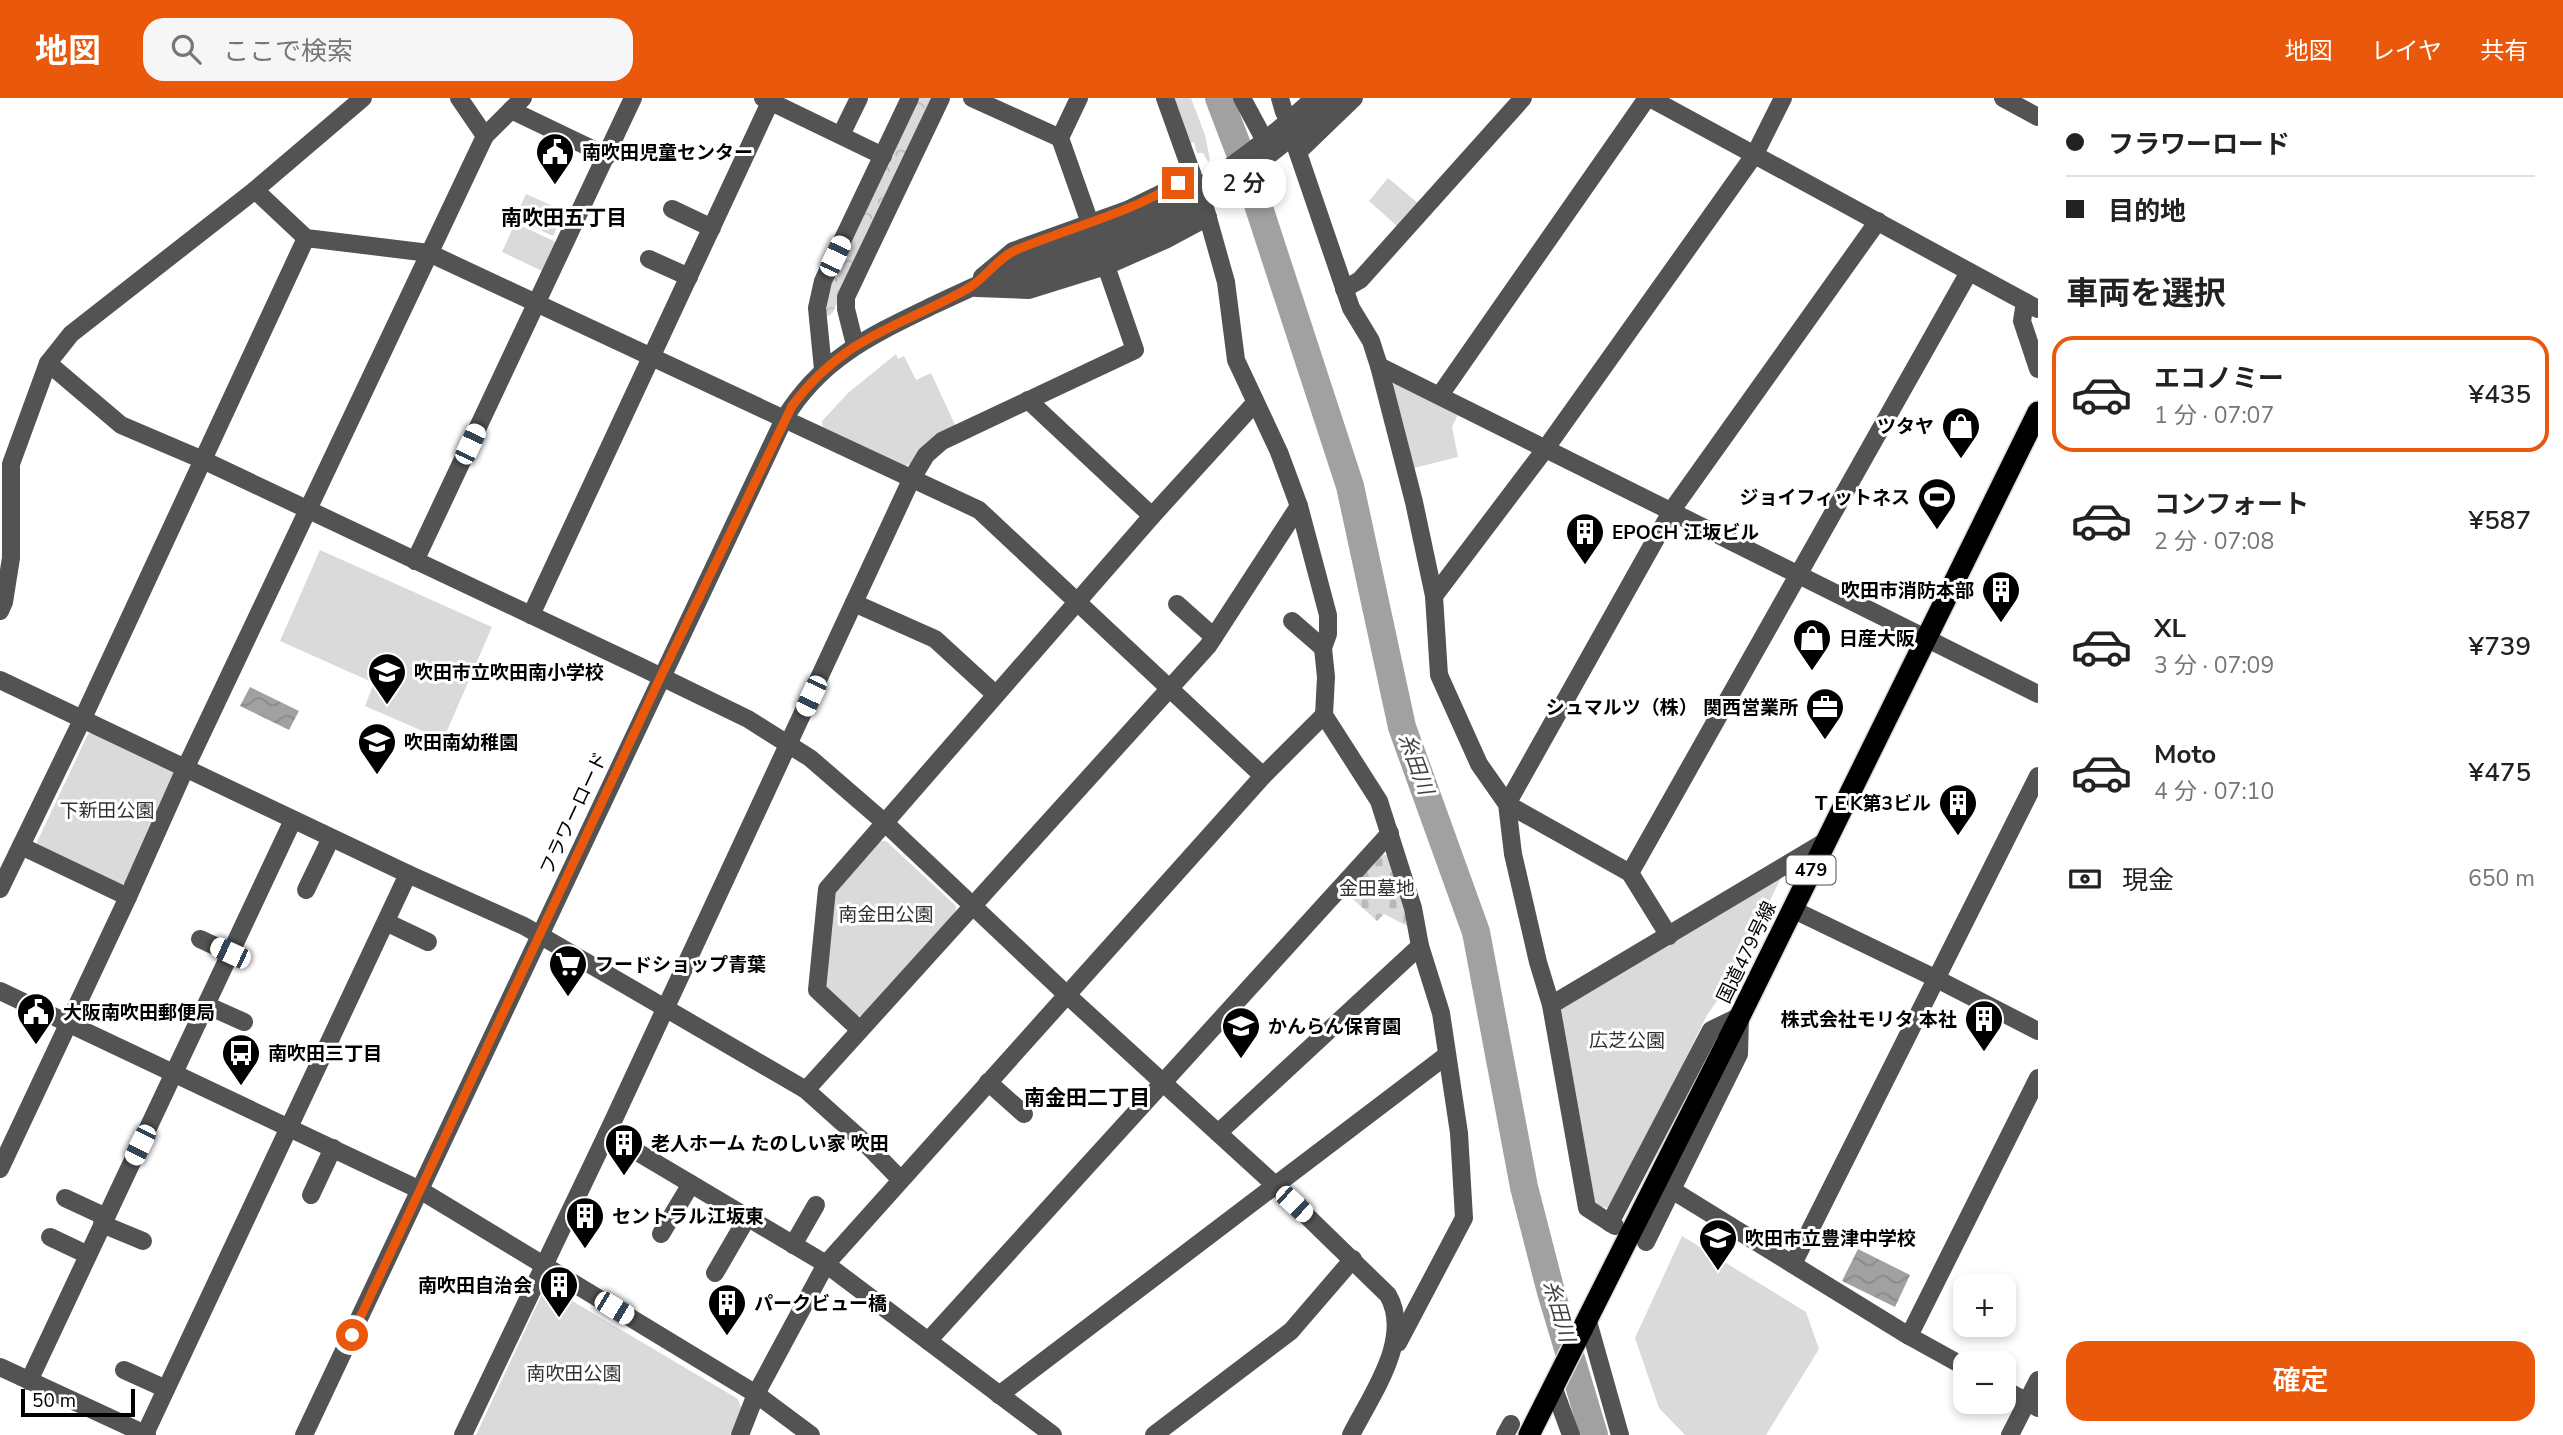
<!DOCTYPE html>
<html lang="ja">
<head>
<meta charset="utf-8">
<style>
	:root { --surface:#fff; --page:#f6f6f6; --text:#222; --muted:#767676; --line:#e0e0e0; --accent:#ea580c }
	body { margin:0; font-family:"Nunito Sans","Noto Sans JP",sans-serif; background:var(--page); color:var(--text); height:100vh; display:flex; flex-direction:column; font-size:26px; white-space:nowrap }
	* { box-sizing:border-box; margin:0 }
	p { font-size:23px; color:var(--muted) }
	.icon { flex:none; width:38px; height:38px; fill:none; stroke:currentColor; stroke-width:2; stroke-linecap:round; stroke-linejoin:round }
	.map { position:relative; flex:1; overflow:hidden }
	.side { display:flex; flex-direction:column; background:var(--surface); width:525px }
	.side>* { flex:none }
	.guide { display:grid; align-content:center; height:154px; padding:0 28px; background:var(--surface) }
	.buttons { position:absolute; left:1953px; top:1176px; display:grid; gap:14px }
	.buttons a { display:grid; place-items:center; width:63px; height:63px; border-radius:14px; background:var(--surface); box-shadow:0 4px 10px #0003; font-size:35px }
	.scale { position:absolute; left:21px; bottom:18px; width:114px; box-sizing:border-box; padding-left:7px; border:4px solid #000; border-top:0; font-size:19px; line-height:24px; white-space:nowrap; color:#000; -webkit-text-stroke:5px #fff; paint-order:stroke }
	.end { position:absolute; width:32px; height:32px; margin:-16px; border:9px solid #ea580c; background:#fff; box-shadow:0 0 0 4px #fff }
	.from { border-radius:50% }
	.bubble { position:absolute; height:49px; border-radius:21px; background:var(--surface); box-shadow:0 4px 10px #0003; font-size:23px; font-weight:600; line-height:49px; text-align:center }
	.car { position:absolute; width:21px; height:42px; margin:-21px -10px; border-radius:9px; box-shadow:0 0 5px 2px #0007; background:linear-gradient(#fff 24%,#345 0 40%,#fff 0 76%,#345 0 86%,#fff 0) }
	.guide b { display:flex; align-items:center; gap:24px; height:66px; font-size:26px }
	.guide b+b { border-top:2px solid var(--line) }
	.guide i { width:18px; height:18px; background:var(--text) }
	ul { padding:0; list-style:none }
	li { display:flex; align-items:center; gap:21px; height:116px; margin:0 14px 10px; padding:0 14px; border:4px solid transparent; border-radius:21px }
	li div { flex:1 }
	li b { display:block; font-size:26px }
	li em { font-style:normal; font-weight:600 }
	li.active { border-color:var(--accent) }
	li>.icon { width:63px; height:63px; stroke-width:1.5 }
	h2 { padding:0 28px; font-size:32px; line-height:84px }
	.pay { display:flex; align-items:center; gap:18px; height:77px; padding:0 28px; font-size:26px }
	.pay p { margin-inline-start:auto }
	.button { display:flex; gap:14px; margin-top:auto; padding:14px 28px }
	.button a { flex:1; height:80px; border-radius:21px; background:var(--accent); color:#fff; font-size:28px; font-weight:600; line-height:80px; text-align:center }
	header { display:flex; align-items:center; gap:42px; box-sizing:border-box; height:98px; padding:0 35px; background:var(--accent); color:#fff }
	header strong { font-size:33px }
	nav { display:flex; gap:38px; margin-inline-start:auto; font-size:24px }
	.search { width:490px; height:63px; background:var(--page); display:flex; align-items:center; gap:18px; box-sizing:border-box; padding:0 24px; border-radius:21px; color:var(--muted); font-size:26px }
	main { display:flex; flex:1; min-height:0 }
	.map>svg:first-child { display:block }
	.green { fill:#dadada }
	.forest { fill:url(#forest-crowns) }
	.cemetery { fill:url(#cemetery-stones) }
	.water { fill:url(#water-waves) }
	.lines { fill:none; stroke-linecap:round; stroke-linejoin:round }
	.river { stroke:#a1a1a1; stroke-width:28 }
	.highway-casing { stroke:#dbdbdb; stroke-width:24 }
	.minor { stroke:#535353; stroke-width:18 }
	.highway { stroke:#000; stroke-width:21 }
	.route { stroke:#ea580c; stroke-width:9 }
	.labels { text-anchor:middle; stroke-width:6; stroke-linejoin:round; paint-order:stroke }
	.shield { fill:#fff; stroke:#4c4c4c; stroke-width:2 }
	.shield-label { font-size:18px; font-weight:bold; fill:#000 }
	.poi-label { font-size:19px; font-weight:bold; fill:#000; stroke:#fff; text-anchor:start }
	.park-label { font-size:19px; fill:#313131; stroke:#fff }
	.street-label { font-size:19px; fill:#000; stroke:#fff }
	.neighbourhood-label { font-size:21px; font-weight:bold; fill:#000; stroke:#fff }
	.water-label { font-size:21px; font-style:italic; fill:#424242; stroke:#fff }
</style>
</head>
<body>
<header>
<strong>地図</strong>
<div class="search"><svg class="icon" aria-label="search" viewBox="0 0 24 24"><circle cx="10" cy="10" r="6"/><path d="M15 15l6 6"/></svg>ここで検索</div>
<nav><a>地図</a><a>レイヤ</a><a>共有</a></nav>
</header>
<main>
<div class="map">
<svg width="2038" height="1337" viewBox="0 0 2038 1337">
	<defs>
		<pattern id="forest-crowns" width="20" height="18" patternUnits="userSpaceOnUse" patternTransform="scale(1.75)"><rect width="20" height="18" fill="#dadada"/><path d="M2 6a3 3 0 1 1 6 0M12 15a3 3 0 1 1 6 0" fill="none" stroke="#b9b9b9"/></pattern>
		<pattern id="cemetery-stones" width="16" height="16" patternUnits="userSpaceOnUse" patternTransform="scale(1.75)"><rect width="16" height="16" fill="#dadada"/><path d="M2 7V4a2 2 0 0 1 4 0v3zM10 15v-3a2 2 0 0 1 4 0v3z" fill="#b9b9b9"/></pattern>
		<pattern id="water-waves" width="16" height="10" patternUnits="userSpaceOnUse" patternTransform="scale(1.75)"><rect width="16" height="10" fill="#a1a1a1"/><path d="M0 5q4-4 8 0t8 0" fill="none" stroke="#898989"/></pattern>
	</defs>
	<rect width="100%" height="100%" fill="#fff"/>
	<g class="green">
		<path d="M1170 0H1191L1205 37 1210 62 1208 64 1203 55H1197L1194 44 1188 46Z"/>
		<path d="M1388 80 1419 106 1398 129 1369 103Z"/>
		<path d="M526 96 564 113 553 138 515 120Z"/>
		<path d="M515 125 556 144 542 173 502 154Z"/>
		<path d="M896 256 898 261 904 258 916 282 931 275 956 329 910 366 902 369 823 332 822 323 848 295Z"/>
		<path d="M1398 284 1459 314 1452 329 1458 359 1414 370 1391 288Z"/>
		<path d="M320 452 492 529 443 642 365 608 374 585 280 543Z"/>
		<path d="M95 634 172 670 177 679 126 785 118 788 38 751 37 744 88 636Z"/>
		<path d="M877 743H886L956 808 955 818 866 917 855 918 826 890 834 792Z"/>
		<path d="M1782 778 1728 888 1707 917 1612 1111 1595 1107 1559 917 1562 910Z"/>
		<path d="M1682 1138 1806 1214 1819 1251 1766 1337H1685L1659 1310 1635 1240Z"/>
		<path d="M552 1191 738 1301 741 1310 730 1337H476L543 1194Z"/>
	</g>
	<path class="forest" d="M916 0H935L833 214 829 218 824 216 830 180Z"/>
	<path class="cemetery" d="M1376 755 1391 758 1405 803 1407 828 1384 816 1377 823 1344 793Z"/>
	<g class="water">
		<path d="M250 589 299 613 289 632 240 608Z"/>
		<path d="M1858 1151 1910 1177 1895 1209 1842 1183Z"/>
	</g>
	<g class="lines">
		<path class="river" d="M1219 0 1248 76 1350 388 1402 629 1476 834 1524 1089 1551 1194 1594 1337"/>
		<defs>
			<path id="highway" d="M1529 1337 1740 918 2038 314"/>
		</defs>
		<use href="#highway" class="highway-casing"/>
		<g class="minor">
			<path d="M763 0 883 58"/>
			<path d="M972 0 1060 40"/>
			<path d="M1079 0 1060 40 1090 125"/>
			<path d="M1165 0 1194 81"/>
			<path d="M1242 0 1264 41"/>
			<path d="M1280 0 1284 14"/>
			<path d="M1650 0 2038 211"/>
			<path d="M2003 0 2038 19"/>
			<path d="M511 12 607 58"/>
			<path d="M841 37 859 0"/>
			<path d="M485 38 523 0"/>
			<path d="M1296 49 1351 210 1371 243 1379 268 1414 404 1434 498 1439 577 1479 666 1507 706 1513 756 1538 864 1551 907 1587 1110 1615 1128"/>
			<path d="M1298 54 1354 0"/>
			<path d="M255 92 306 140 429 155 979 412 1263 678"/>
			<path d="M672 111 712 130"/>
			<path d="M1206 113 1226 184 1236 262 1279 354 1299 408 1328 517V536L1323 550 1326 579 1324 617 1379 703 1413 810 1420 848 1441 915 1459 1035 1464 1120 1398 1245"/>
			<path d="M649 161 689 179"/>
			<path d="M982 179 1013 153 1127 112 1164 94 1192 75"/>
			<path d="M1014 181C1141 153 1241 89 1335 0"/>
			<path d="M976 190 1029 192 1106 168 1165 142 1208 119"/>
			<path d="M1344 191 1360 182 1523 0"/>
			<path d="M2025 204 2022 223 2038 271"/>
			<path d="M855 247 846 211V199L941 0"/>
			<path d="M48 265 121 327 203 362 641 569 748 621 810 660 884 724 1066 896 1275 1087 1388 1197C1413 1241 1371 1297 1351 1337"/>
			<path d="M1379 268 2038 596"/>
			<path d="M823 271 817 210 823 183 910 0"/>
			<path d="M1440 297 1647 0"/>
			<path d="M1028 302 1152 418"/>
			<path d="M415 463 633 0"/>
			<path d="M1434 498 1546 350 1755 56 1783 0"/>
			<path d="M854 505 935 541 995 596"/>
			<path d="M1177 506 1214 539"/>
			<path d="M0 513 4 504 11 460V366L48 265 71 236 255 92 363 0"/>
			<path d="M531 517 772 0"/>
			<path d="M1292 523 1323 550"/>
			<path d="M0 582 408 776 524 828 806 992 864 1044 900 1081"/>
			<path d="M21 748 128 799"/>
			<path d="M1630 775 1969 174"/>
			<path d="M0 791 83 620 306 140"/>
			<path d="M306 792 331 740"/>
			<path d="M1792 811 1935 880 2038 933"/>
			<path d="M386 824 428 844"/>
			<path d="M1669 838 1630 775 1507 706 1672 412 1878 123"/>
			<path d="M200 841 230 855"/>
			<path d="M0 893 420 1092 756 1296 811 1337"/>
			<path d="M206 907 244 924"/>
			<path d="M1551 907 1826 743"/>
			<path d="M860 932 817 892 827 791 1152 418 1254 306"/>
			<path d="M988 984 1024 1016"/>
			<path d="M806 992 1208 548 1299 408"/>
			<path d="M1218 1035 1420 848"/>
			<path d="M607 1036 826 1166 1053 1337"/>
			<path d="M0 1071 128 799 185 671 485 38 459 0"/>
			<path d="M1672 1092 1909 1238 1965 1269"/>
			<path d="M311 1097 333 1050"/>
			<path d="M65 1100 106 1119"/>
			<path d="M1610 1125 1711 932 1740 918 1739 956 1646 1144"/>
			<path d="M102 1126 143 1143"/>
			<path d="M661 1136 691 1086"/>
			<path d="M50 1139 88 1157"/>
			<path d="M793 1147 816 1107"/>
			<path d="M1793 1166 2038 678"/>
			<path d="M715 1175 747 1120"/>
			<path d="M1587 1220 1620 1337"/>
			<path d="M1909 1238 2038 980"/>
			<path d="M928 1243 1390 735"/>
			<path d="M0 1269 147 1337"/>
			<path d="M124 1272 166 1291"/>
			<path d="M29 1283 293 722"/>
			<path d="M1553 1288 1571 1337"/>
			<path d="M2004 1291 2038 1310"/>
			<path d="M999 1297 1447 957"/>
			<path d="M145 1336 408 776"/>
			<path d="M304 1337 784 321C821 260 872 237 934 207 972 189 1011 171 1051 156 1079 146 1109 137 1135 125 1198 95 1263 48 1314 0"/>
			<path d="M463 1337 607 1036 911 382 926 357 942 343 1135 252 1106 168"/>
			<path d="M740 1337 756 1296 826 1166 1204 744 1263 678 1324 617"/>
			<path d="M1154 1337 1291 1233 1353 1161"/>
			<path d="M1505 1337 1511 1326"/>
			<path d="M2010 1337 2038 1282"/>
		</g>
		<use href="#highway" class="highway"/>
	</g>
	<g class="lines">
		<path class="route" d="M352 1237 661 578 792 308C844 238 896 231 967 191 985 181 997 160 1016 152 1071 129 1128 116 1178 85"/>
	</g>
	<defs>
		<symbol id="civic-pin" viewBox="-11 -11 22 30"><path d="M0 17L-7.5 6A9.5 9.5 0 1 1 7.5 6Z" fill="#000" stroke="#fff"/><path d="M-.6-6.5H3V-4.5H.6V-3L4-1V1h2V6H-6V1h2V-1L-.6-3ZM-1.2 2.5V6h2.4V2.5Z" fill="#fff"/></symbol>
		<symbol id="shop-pin" viewBox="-11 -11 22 30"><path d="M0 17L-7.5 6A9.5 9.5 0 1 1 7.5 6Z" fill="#000" stroke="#fff"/><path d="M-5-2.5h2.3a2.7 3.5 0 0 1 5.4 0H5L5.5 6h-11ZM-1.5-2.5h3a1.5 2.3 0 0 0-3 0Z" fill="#fff"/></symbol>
		<symbol id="stadium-pin" viewBox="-11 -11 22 30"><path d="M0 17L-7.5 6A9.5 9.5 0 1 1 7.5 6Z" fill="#000" stroke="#fff"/><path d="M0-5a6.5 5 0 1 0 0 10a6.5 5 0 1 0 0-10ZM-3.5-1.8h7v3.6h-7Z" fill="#fff"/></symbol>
		<symbol id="building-pin" viewBox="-11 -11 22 30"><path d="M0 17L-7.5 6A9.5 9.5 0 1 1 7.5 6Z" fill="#000" stroke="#fff"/><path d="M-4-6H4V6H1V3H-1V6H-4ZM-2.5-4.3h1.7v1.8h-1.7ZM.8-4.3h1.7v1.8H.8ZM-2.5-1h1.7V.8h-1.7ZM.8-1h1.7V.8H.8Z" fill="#fff"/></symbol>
		<symbol id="school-pin" viewBox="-11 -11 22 30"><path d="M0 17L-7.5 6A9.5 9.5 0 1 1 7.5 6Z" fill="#000" stroke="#fff"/><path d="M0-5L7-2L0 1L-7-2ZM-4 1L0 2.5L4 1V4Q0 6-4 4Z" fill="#fff"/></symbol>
		<symbol id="office-pin" viewBox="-11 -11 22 30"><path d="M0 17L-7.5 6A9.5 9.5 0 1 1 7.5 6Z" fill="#000" stroke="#fff"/><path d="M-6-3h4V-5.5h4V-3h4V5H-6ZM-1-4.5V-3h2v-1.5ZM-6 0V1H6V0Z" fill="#fff"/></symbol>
		<symbol id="supermarket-pin" viewBox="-11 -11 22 30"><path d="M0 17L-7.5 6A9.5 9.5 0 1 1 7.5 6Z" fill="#000" stroke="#fff"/><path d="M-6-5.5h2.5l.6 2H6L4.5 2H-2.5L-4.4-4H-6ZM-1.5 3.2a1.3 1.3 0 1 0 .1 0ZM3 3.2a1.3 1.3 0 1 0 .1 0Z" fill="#fff"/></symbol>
		<symbol id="bus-pin" viewBox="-11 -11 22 30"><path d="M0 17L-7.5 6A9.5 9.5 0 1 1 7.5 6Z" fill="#000" stroke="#fff"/><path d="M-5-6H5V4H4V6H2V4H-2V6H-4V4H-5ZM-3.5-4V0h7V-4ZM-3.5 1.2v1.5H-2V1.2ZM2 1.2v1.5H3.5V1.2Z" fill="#fff"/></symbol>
	</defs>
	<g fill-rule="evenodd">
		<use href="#civic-pin" x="533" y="32" width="44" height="60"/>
		<use href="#shop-pin" x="1939" y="306" width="44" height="60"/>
		<use href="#stadium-pin" x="1915" y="377" width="44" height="60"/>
		<use href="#building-pin" x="1563" y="412" width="44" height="60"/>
		<use href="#building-pin" x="1979" y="470" width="44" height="60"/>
		<use href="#shop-pin" x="1790" y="518" width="44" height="60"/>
		<use href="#school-pin" x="365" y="552" width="44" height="60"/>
		<use href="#office-pin" x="1803" y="587" width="44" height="60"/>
		<use href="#school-pin" x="355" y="622" width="44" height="60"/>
		<use href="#building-pin" x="1936" y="683" width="44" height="60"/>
		<use href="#supermarket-pin" x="546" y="844" width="44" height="60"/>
		<use href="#civic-pin" x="14" y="892" width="44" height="60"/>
		<use href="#building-pin" x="1962" y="899" width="44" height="60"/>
		<use href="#school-pin" x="1219" y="906" width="44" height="60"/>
		<use href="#bus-pin" x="219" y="933" width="44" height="60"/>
		<use href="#building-pin" x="602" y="1023" width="44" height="60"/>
		<use href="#building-pin" x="563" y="1096" width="44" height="60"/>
		<use href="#school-pin" x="1696" y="1118" width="44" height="60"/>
		<use href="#building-pin" x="537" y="1165" width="44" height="60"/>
		<use href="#building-pin" x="705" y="1183" width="44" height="60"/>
	</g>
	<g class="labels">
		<rect class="shield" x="1786.5" y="757.5" width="49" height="29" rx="5"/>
		<g class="shield-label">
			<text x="1811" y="778">479</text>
		</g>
		<g class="poi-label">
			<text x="582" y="61">南吹田児童センター</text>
			<text x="1934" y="335" text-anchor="end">ツタヤ</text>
			<text x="1910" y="406" text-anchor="end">ジョイフィットネス</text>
			<text x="1612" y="441">EPOCH 江坂ビル</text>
			<text x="1974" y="499" text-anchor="end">吹田市消防本部</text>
			<text x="1839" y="547">日産大阪</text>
			<text x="414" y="581">吹田市立吹田南小学校</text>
			<text x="1798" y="616" text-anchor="end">シュマルツ（株） 関西営業所</text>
			<text x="404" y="651">吹田南幼稚園</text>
			<text x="1931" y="712" text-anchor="end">ＴＥK第3ビル</text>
			<text x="595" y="873">フードショップ青葉</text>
			<text x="63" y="921">大阪南吹田郵便局</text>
			<text x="1957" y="928" text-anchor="end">株式会社モリタ 本社</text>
			<text x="1268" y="935">かんらん保育園</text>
			<text x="268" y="962">南吹田三丁目</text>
			<text x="651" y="1052">老人ホーム たのしい家 吹田</text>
			<text x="612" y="1125">セントラル江坂東</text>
			<text x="1745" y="1147">吹田市立豊津中学校</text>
			<text x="532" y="1194" text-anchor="end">南吹田自治会</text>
			<text x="754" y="1212">パークビュー橋</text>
		</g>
		<g class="park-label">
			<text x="107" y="719">下新田公園</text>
			<text x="1377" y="797">金田墓地</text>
			<text x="886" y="823">南金田公園</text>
			<text x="1627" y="949">広芝公園</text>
			<text x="574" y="1282">南吹田公園</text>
		</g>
		<g class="street-label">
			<text transform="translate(573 715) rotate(-65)" y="7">フラワーロード</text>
			<text transform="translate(1746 854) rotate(-64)" y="7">国道479号線</text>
		</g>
		<g class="neighbourhood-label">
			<text x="564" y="127">南吹田五丁目</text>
			<text x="1087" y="1007">南金田二丁目</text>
		</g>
		<g class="water-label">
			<text transform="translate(1416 666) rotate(70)" y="7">糸田川</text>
			<text transform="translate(1559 1213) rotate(74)" y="7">糸田川</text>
		</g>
	</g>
</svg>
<div class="buttons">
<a>+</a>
<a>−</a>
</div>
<div class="scale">50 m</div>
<i class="end from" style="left:352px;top:1237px"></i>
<i class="end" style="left:1178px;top:85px"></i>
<div class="bubble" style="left:1202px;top:61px;width:84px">2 分</div>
<i class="car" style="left:835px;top:158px;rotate:25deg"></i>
<i class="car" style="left:470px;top:346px;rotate:25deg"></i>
<i class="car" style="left:811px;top:598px;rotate:205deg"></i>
<i class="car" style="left:230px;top:855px;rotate:295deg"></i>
<i class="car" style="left:140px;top:1047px;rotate:206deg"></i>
<i class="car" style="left:1294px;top:1106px;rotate:133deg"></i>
<i class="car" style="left:614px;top:1210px;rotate:121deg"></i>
</div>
<section class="side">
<div class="guide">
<b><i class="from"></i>フラワーロード</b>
<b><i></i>目的地</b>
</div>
<h2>車両を選択</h2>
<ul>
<li class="active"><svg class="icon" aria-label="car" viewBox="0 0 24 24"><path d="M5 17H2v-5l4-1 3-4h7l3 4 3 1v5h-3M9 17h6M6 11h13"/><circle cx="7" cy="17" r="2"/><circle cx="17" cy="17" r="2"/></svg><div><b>エコノミー</b><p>1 分 · 07:07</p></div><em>¥435</em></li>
<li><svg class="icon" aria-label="car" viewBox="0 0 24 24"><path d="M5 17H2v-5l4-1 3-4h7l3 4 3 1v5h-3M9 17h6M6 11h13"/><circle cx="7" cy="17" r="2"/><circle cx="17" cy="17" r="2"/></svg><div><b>コンフォート</b><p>2 分 · 07:08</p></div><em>¥587</em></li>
<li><svg class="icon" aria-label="car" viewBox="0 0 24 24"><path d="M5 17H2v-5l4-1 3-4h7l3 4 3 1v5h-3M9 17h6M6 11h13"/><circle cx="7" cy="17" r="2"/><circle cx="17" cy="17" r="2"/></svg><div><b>XL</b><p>3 分 · 07:09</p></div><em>¥739</em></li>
<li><svg class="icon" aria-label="car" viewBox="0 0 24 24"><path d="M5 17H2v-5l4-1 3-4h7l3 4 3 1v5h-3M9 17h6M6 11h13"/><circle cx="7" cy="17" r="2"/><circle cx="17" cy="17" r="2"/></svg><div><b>Moto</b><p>4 分 · 07:10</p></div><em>¥475</em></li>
</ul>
<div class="pay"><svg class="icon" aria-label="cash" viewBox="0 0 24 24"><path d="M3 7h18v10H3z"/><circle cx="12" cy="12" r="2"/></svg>現金<p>650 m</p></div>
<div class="button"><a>確定</a></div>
</section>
</main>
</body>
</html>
